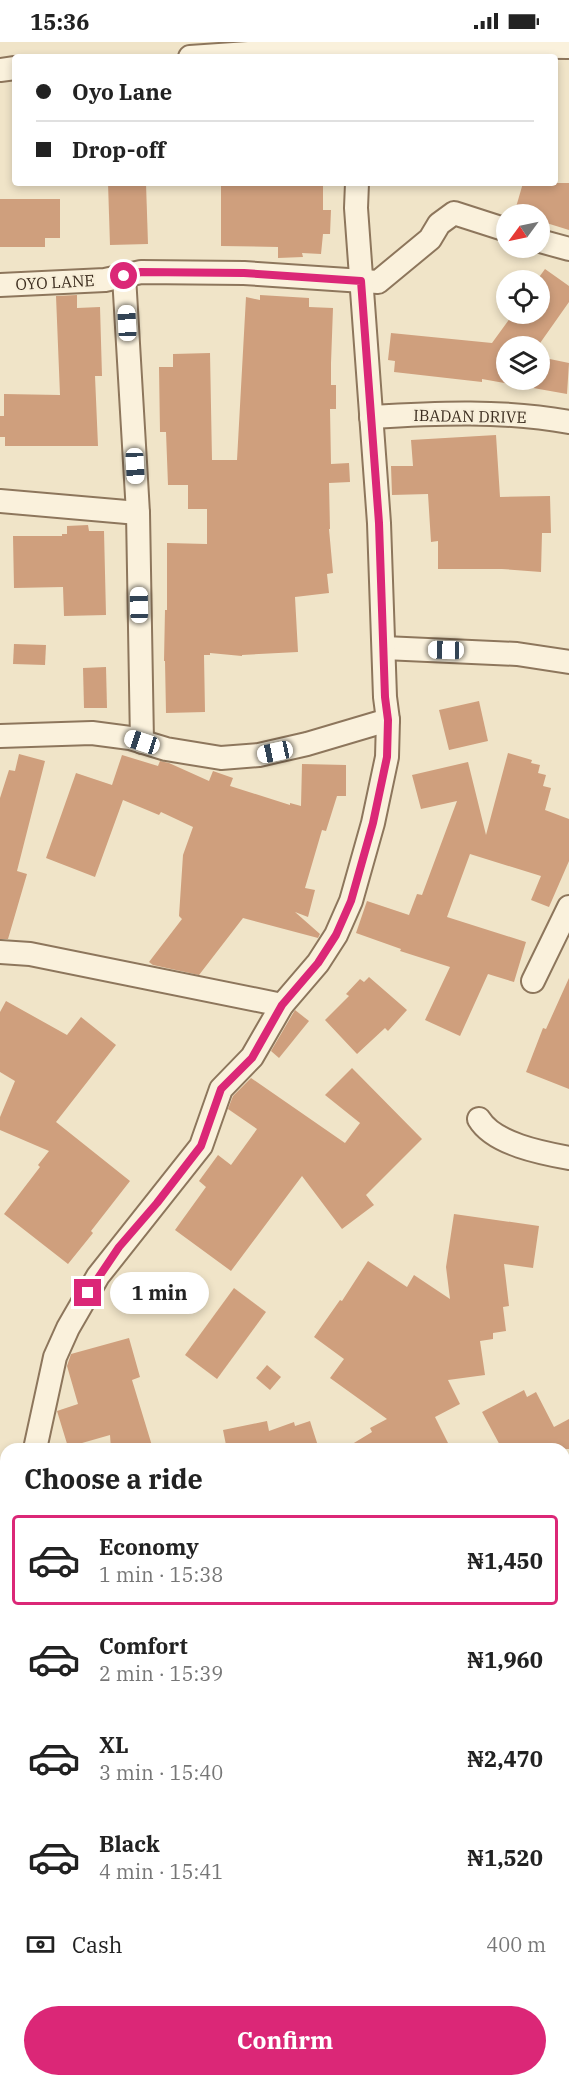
<!DOCTYPE html>
<html lang="en">
<head>
<meta charset="utf-8">
<style>
	:root { --surface:#fff; --page:#f6f6f6; --text:#222; --muted:#767676; --line:#e0e0e0; --accent:#db2777 }
	body { margin:0; font-family:"IBM Plex Serif",serif; background:var(--page); color:var(--text); height:100vh; display:flex; flex-direction:column; font-size:22px; white-space:nowrap }
	* { box-sizing:border-box; margin:0 }
	p { font-size:20px; color:var(--muted) }
	.icon { flex:none; width:33px; height:33px; fill:none; stroke:currentColor; stroke-width:2; stroke-linecap:round; stroke-linejoin:round }
	.map { position:relative; flex:1; overflow:hidden }
	.details { position:absolute; left:0px; top:1401px; width:570px; height:644px; display:flex; flex-direction:column; background:var(--surface); border-radius:18px 18px 0 0; box-shadow:0 3px 9px #0003 }
	.details>* { flex:none }
	.hud { position:absolute; left:12px; top:12px; width:546px; height:132px; border-radius:6px; box-shadow:0 3px 9px #0003; display:grid; align-content:center; height:132px; padding:0 24px; background:var(--surface) }
	.needle { width:39px; rotate:237deg }
	.controls { position:absolute; left:496px; top:162px; display:grid; gap:12px }
	.controls a { display:grid; place-items:center; width:54px; height:54px; border-radius:50%; background:var(--surface); box-shadow:0 3px 9px #0003; font-size:30px }
	.end { position:absolute; width:27px; height:27px; margin:-14px; border:8px solid #db2777; background:#fff; box-shadow:0 0 0 3px #fff }
	.from { border-radius:50% }
	.bubble { position:absolute; height:42px; border-radius:21px; background:var(--surface); box-shadow:0 3px 9px #0003; font-size:20px; font-weight:800; line-height:42px; text-align:center }
	.car { position:absolute; width:18px; height:36px; margin:-18px -9px; border-radius:8px; box-shadow:0 0 4px 2px #0007; background:linear-gradient(#fff 24%,#345 0 40%,#fff 0 76%,#345 0 86%,#fff 0) }
	.hud b { display:flex; align-items:center; gap:21px; height:57px; font-size:22px }
	.hud b+b { border-top:2px solid var(--line) }
	.hud i { width:15px; height:15px; background:var(--text) }
	ul { padding:0; list-style:none }
	li { display:flex; align-items:center; gap:18px; height:90px; margin:0 12px 9px; padding:0 12px; border:3px solid transparent; border-radius:6px }
	li div { flex:1 }
	li b { display:block; font-size:22px }
	li em { font-style:normal; font-weight:800 }
	li.active { border-color:var(--accent) }
	li>.icon { width:54px; height:54px; stroke-width:1.5 }
	h2 { padding:0 24px; font-size:27px; line-height:72px }
	.pay { display:flex; align-items:center; gap:15px; height:66px; padding:0 24px; font-size:22px }
	.pay p { margin-inline-start:auto }
	.primary-button { display:flex; gap:12px; margin-top:auto; padding:12px 24px }
	.primary-button a { flex:1; height:69px; border-radius:36px; background:var(--accent); color:#fff; font-size:24px; font-weight:800; line-height:69px; text-align:center }
	.status { display:flex; justify-content:space-between; align-items:center; height:42px; padding:0 30px; background:var(--surface); direction:ltr }
	.status svg { height:16px; fill:currentColor }
	.map>svg:first-child { display:block }
	.building { fill:#cf9f7d }
	.lines { fill:none; stroke-linecap:round; stroke-linejoin:round }
	.street-casing { stroke:#8d765c; stroke-width:26 }
	.street { stroke:#faf1dc; stroke-width:22 }
	.route { stroke:#db2777; stroke-width:8 }
	.labels { text-anchor:middle; stroke-width:4.5; stroke-linejoin:round; paint-order:stroke }
	.street-label { font-size:16px; fill:#3d2e20; stroke:#f7eed8 }
</style>
</head>
<body>
<div class="status"><b>15:36</b><svg viewBox="0 0 49 12"><path d="M0 12V9h3v3zM5 12V6h3v6zM10 12V3h3v9zM15 12V0h3v12zM26 1h20v11H26zM47 4h2v5h-2z"/></svg></div>
<div class="map">
<svg width="569" height="2044" viewBox="0 0 569 2044">
	<rect width="100%" height="100%" fill="#f0e4c8"/>
	<g class="building">
		<path d="M108 141H146L148 202 110 203Z"/>
		<path d="M221 141H323V168H331L330 192H323L321 212 302 211 303 215 278 216V205L221 204Z"/>
		<path d="M523 141H569V188L540 179V172H514Z"/>
		<path d="M0 157H60V196H45V205H0Z"/>
		<path d="M545 227 569 244V260L538 304H507V338H540V315L569 321 567 352 482 337V340L394 330 395 319 388 318 391 291 492 301 513 272H540V238H537Z"/>
		<path d="M77 253V266L100 265 102 334H95L98 404H5V395H0V374H4V352L60 353 56 254Z"/>
		<path d="M260 253 309 256V265L333 266 331 321V343H336V367H330L331 422 349 421 350 440 329 441 330 487H329L333 531 327 532 329 551 295 555 298 610 242 613V614L210 611V613H204L205 670 166 671 165 619H164L165 568H167V501L207 502V467H188V443H168L166 390H160L159 325H173V312L210 311 212 418H237L246 255 260 258Z"/>
		<path d="M496 393 500 455 550 454 551 491H542L541 530 502 527H438V499L431 500 428 452 392 453 391 424H413L411 398Z"/>
		<path d="M88 483 89 489H104L106 573 64 574 63 545 14 546 13 494H62V492H67V484Z"/>
		<path d="M14 602 46 603 45 623 13 622Z"/>
		<path d="M106 625 107 666H84L83 626Z"/>
		<path d="M479 659 488 699 449 708 439 668Z"/>
		<path d="M508 711 532 718 531 721 540 723 538 731 546 733 543 744 551 746 545 768 569 777V819L549 865 531 858 541 834 470 812 447 875 526 900 514 940 488 932 460 994 425 978 450 925 400 909 401 907 356 891 367 859 409 873 417 852 422 853 457 759 421 767 412 733 468 720 486 793Z"/>
		<path d="M19 712 45 719 17 829 27 832 8 897H0V756L9 728 15 729Z"/>
		<path d="M122 713 158 724 160 719 169 721 209 739 213 729 233 736 230 744 290 763V761L301 764 302 722 346 723V754H337L326 789 322 788 305 846 315 848 308 875 295 870 320 892 318 896 243 876 199 933 153 923 149 920 182 877 179 874 183 813 193 785 161 770 159 773 123 758 95 835 46 816 76 731 112 743Z"/>
		<path d="M369 935 407 968 388 989 385 986 357 1012 325 978 349 954 346 952 360 937 364 940Z"/>
		<path d="M569 936V1047L526 1030 543 986 546 987Z"/>
		<path d="M6 959 67 993 81 975 116 1003 56 1080 130 1139 91 1189 93 1191 68 1222 4 1172 40 1125 38 1123 49 1109 0 1088V1075L15 1039 0 1030V970Z"/>
		<path d="M295 968 309 979 279 1016 271 1009Z"/>
		<path d="M352 1026 422 1097 366 1153 374 1163 342 1187 302 1134 231 1229 175 1188 206 1145 199 1139 218 1113 231 1123 257 1087 228 1067 233 1054 251 1036 345 1101 360 1081 325 1053Z"/>
		<path d="M454 1172 539 1184 533 1226 504 1222 509 1264 503 1265 506 1289 493 1291V1297L480 1299 485 1333 448 1338 460 1362 435 1375 451 1407H344L372 1390 370 1386 387 1377 330 1336 344 1317 314 1295 340 1258 342 1259 368 1219 407 1245 414 1233 450 1257 446 1225Z"/>
		<path d="M234 1246 266 1270 217 1337 185 1313Z"/>
		<path d="M129 1296 140 1335 132 1338 153 1407H111L110 1393 68 1405 57 1369 78 1362 67 1324 71 1312Z"/>
		<path d="M267 1323 281 1335 270 1348 256 1336Z"/>
		<path d="M524 1348 527 1355 536 1350 554 1385 569 1377V1407H502L482 1370Z"/>
		<path d="M267 1379 269 1389 294 1380 295 1384 310 1379 319 1407H224V1404L226 1403 223 1388Z"/>
	</g>
	<g class="lines">
		<defs>
			<g id="street">
				<path d="M190 15 365 3 569 5"/>
				<path d="M0 28 15 26"/>
				<path d="M540 199 569 207"/>
				<path d="M124 234 138 471 142 700"/>
				<path d="M0 243 105 238 141 230 244 231 378 240 430 197 439 182 454 171 507 188"/>
				<path d="M371 375C437 371 504 368 569 380"/>
				<path d="M0 459 138 471"/>
				<path d="M384 606 517 612 569 620"/>
				<path d="M0 694 92 691 130 696 166 707 221 716 259 713 307 702 388 678"/>
				<path d="M0 910 30 912 282 963"/>
				<path d="M533 939 569 865"/>
				<path d="M479 1077C494 1102 542 1111 569 1116"/>
				<path d="M35 1407 55 1315 68 1286 98 1234 201 1104 221 1047 252 1015 282 963 318 921 336 893 351 859 373 781 387 715 388 678 385 655 379 481 356 166 357 141"/>
				<path d="M0 1493 6 1479"/>
				<path d="M0 1643 6 1644"/>
				<path d="M564 1693 569 1689"/>
				<path d="M95 2044 102 2038"/>
			</g>
		</defs>
		<use href="#street" class="street-casing"/>
		<use href="#street" class="street"/>
	</g>
	<g class="lines">
		<path class="route" d="M88 1251 119 1205 157 1161 201 1104 221 1047 252 1016 282 963 318 921 336 893 351 859 373 781 387 715 388 678 385 655 379 481 361 239 244 231 141 230 124 234"/>
	</g>
	<g class="labels">
		<g class="street-label">
			<text transform="translate(55 240) rotate(-3)" y="6">OYO LANE</text>
			<text transform="translate(470 374) rotate(1)" y="6">IBADAN DRIVE</text>
		</g>
	</g>
</svg>
<div class="controls">
<a><svg class="needle" viewBox="-14 -14 28 28"><path d="M0-13l5 13h-10z" fill="#e53935"/><path d="M0 13l5-13h-10z" fill="#767676"/></svg></a>
<a><svg class="icon" aria-label="locate" viewBox="0 0 24 24"><circle cx="12" cy="12" r="6"/><path d="M12 2v4M12 18v4M2 12h4M18 12h4"/></svg></a>
<a><svg class="icon" aria-label="layers" viewBox="0 0 24 24"><path d="M12 4l9 5-9 5-9-5zM3 14l9 5 9-5"/></svg></a>
</div>
<i class="end from" style="left:124px;top:234px"></i>
<i class="end" style="left:88px;top:1251px"></i>
<div class="bubble" style="left:110px;top:1230px;width:99px">1 min</div>
<i class="car" style="left:127px;top:281px;rotate:357deg"></i>
<i class="car" style="left:135px;top:424px;rotate:177deg"></i>
<i class="car" style="left:139px;top:563px;rotate:359deg"></i>
<i class="car" style="left:446px;top:608px;rotate:271deg"></i>
<i class="car" style="left:142px;top:700px;rotate:288deg"></i>
<i class="car" style="left:275px;top:710px;rotate:258deg"></i>
<div class="hud">
<b><i class="from"></i>Oyo Lane</b>
<b><i></i>Drop-off</b>
</div>
<section class="details">
<h2>Choose a ride</h2>
<ul>
<li class="active"><svg class="icon" aria-label="car" viewBox="0 0 24 24"><path d="M5 17H2v-5l4-1 3-4h7l3 4 3 1v5h-3M9 17h6M6 11h13"/><circle cx="7" cy="17" r="2"/><circle cx="17" cy="17" r="2"/></svg><div><b>Economy</b><p>1 min · 15:38</p></div><em>₦1,450</em></li>
<li><svg class="icon" aria-label="car" viewBox="0 0 24 24"><path d="M5 17H2v-5l4-1 3-4h7l3 4 3 1v5h-3M9 17h6M6 11h13"/><circle cx="7" cy="17" r="2"/><circle cx="17" cy="17" r="2"/></svg><div><b>Comfort</b><p>2 min · 15:39</p></div><em>₦1,960</em></li>
<li><svg class="icon" aria-label="car" viewBox="0 0 24 24"><path d="M5 17H2v-5l4-1 3-4h7l3 4 3 1v5h-3M9 17h6M6 11h13"/><circle cx="7" cy="17" r="2"/><circle cx="17" cy="17" r="2"/></svg><div><b>XL</b><p>3 min · 15:40</p></div><em>₦2,470</em></li>
<li><svg class="icon" aria-label="car" viewBox="0 0 24 24"><path d="M5 17H2v-5l4-1 3-4h7l3 4 3 1v5h-3M9 17h6M6 11h13"/><circle cx="7" cy="17" r="2"/><circle cx="17" cy="17" r="2"/></svg><div><b>Black</b><p>4 min · 15:41</p></div><em>₦1,520</em></li>
</ul>
<div class="pay"><svg class="icon" aria-label="cash" viewBox="0 0 24 24"><path d="M3 7h18v10H3z"/><circle cx="12" cy="12" r="2"/></svg>Cash<p>400 m</p></div>
<div class="primary-button"><a>Confirm</a></div>
</section>
</div>
</body>
</html>
